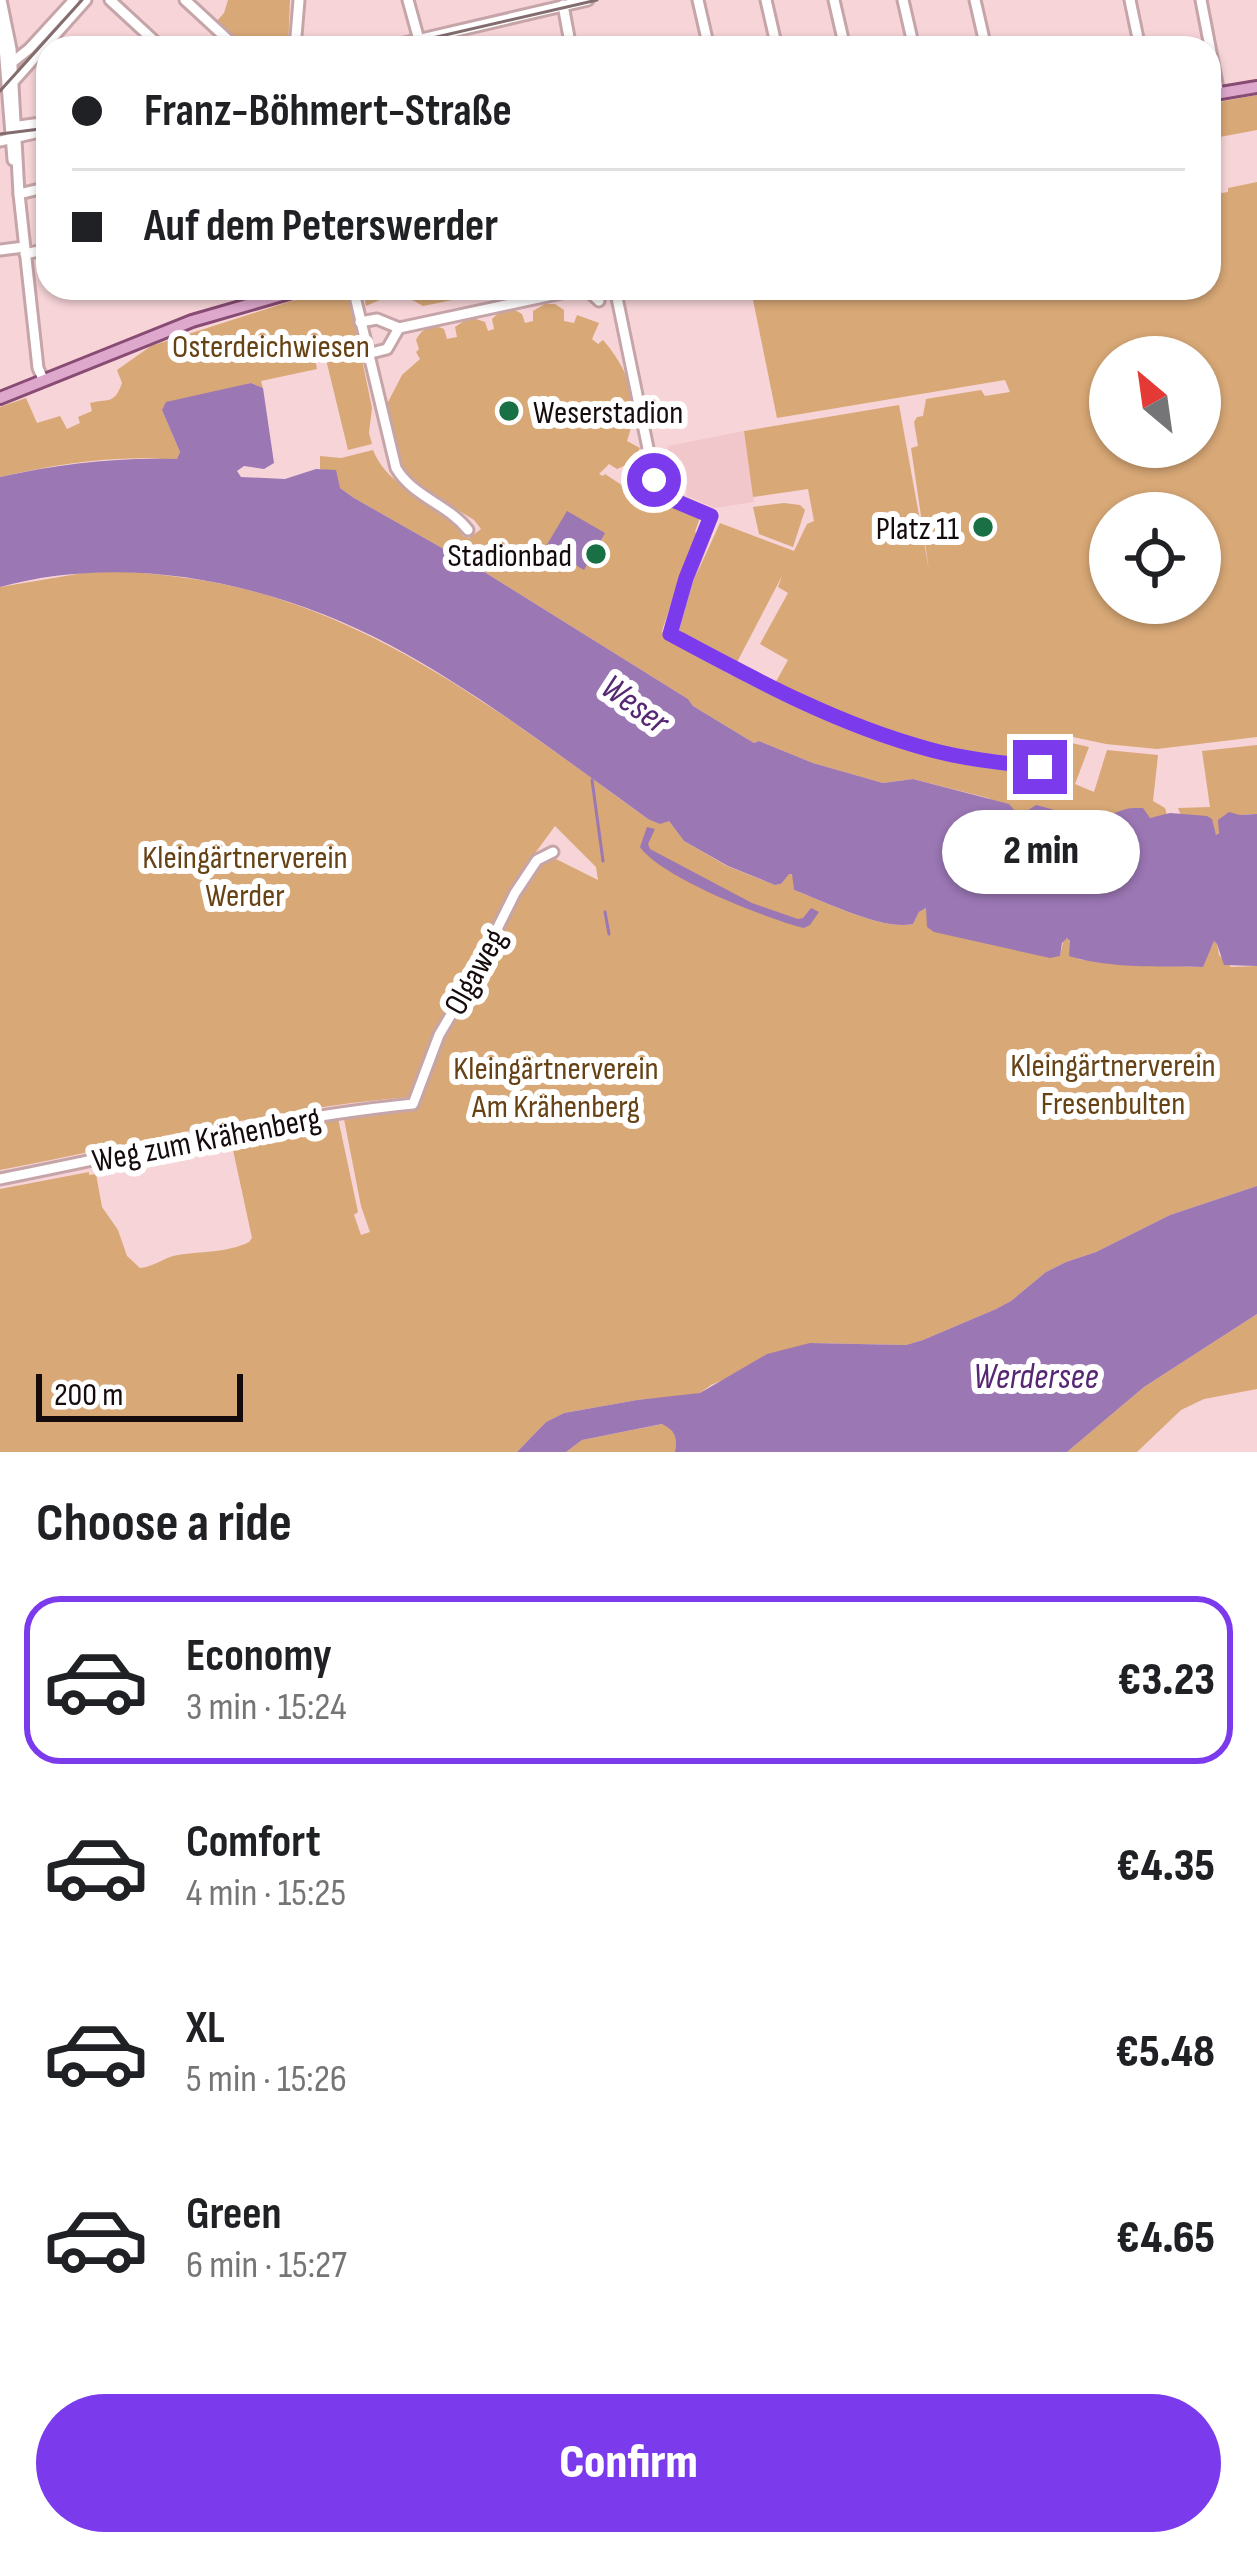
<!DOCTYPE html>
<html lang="en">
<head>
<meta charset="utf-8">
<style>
	:root { --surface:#fff; --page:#f6f6f6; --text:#202124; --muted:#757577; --line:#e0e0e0; --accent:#7c3aed }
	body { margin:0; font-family:"Sofia Sans Condensed",sans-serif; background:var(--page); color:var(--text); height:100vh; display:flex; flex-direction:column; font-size:45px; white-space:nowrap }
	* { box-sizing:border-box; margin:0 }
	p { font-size:39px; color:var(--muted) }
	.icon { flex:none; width:66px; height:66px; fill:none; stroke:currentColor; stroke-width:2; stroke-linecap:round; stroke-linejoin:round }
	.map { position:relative; height:1452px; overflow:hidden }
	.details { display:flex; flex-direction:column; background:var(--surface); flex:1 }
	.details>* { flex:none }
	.banner { position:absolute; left:36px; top:36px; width:1185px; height:264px; border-radius:36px; box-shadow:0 3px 9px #0004; display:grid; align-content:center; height:264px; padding:0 36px; background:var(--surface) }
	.needle { width:78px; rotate:331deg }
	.tools { position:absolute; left:1089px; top:336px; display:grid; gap:24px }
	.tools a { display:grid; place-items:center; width:132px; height:132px; border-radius:50%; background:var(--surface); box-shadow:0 3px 9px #0004; font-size:60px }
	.scale { position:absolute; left:36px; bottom:30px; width:207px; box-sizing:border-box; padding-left:12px; border:6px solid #160b0c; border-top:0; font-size:33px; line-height:42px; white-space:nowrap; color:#160b0c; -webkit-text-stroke:9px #fff; paint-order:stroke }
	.end { position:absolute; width:54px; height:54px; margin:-27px; border:15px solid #7c3aed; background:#fff; box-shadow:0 0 0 6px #fff }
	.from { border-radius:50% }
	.bubble { position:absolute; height:84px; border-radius:42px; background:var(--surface); box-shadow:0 3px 9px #0004; font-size:39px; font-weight:800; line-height:84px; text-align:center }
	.banner b { display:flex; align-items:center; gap:42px; height:114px; font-size:45px }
	.banner b+b { border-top:3px solid var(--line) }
	.banner i { width:30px; height:30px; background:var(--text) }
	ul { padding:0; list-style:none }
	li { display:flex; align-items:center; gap:36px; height:168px; margin:0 24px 18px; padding:0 12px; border:6px solid transparent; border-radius:36px }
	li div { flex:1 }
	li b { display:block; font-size:45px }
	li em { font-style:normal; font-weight:800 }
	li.current { border-color:var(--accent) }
	li>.icon { width:108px; height:108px; stroke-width:1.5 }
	h2 { padding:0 36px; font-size:54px; line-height:144px }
	.action { display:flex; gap:24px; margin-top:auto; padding:24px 36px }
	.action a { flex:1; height:138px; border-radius:72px; background:var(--accent); color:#fff; font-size:48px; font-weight:800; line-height:138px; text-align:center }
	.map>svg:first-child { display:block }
	.built { fill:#f2c7cc }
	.green { fill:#d8a876; fill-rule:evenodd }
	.water { fill:#9b77b4 }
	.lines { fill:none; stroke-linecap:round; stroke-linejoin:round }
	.stream { stroke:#9b77b4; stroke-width:3 }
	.minor-casing { stroke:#c6a5a9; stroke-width:15 }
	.major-casing { stroke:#884b73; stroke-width:16 }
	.minor { stroke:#fff; stroke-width:9 }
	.major { stroke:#dda8cc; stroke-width:10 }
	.tram { stroke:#826c6e; stroke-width:3 }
	.route { stroke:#7c3aed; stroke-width:15 }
	.poi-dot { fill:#187044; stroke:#fff; stroke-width:4.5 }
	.labels { text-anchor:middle; stroke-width:12; stroke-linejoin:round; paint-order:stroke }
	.park-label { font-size:33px; fill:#664215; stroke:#fff }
	.poi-label { font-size:33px; fill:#160b0c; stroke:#fff; text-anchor:end }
	.street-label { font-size:33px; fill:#160b0c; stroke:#fff }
	.water-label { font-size:36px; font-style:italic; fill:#562772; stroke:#fff }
</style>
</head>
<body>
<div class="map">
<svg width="1257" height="1452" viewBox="0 0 1257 1452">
	<rect width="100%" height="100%" fill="#f7d4d8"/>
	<path class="built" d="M744 431 754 502 715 508 687 496 686 481 680 467H671L668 446Z"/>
	<g class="green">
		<path d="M228 0H290L288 48H244L216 22 224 13Z"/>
		<path d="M1257 95V130L1209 139V104Z"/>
		<path d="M1257 182V737L1157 749 1106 744 1059 734 1041 758 1011 752 1008 759H1003L926 745 874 729 773 687 788 660 760 644 788 593 778 587 782 576 735 666 676 630 682 606 720 523 794 551 807 524 814 521 808 489 753 497 744 431 899 405 929 570 911 448 918 446 914 422 917 417 923 416 926 399 981 390 985 396 1010 392 1005 380 777 418 751 290 1209 288V195L1228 192V188ZM1110 357H1200V447H1110ZM1110 513H1200V603H1110Z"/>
		<path d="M342 288H350V302L372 408 369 433 372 444 348 450 323 347 313 350 317 369 261 381 263 388 251 383 162 410 180 452 177 460C118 454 57 464 0 477V407L26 398 37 423 60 416 67 429 80 423 78 417 92 411 90 403C107 398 114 406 122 383L117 370 151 346 288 302Z"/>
		<path d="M363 288H511L423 306 398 292 366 306Z"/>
		<path d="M545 304H555L564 310V321L574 323 577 315 599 323 592 339 598 344 603 340C629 370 641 403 627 441L640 448 633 462 617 469 609 464 599 474 603 476 605 474 652 505 655 500 700 517 695 532 698 534 679 579 662 631 663 636H668L730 675 734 673 795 707 797 705 916 750 1005 769 1006 766 1041 771 1056 746 1063 741 1089 747 1075 784 1094 792 1107 750 1158 755 1153 801 1165 808 1167 815 1150 818 1147 815 1090 818 1081 814 1068 815 1060 812 1023 814 988 798 913 779 883 783 813 763 759 741 754 743 693 706 688 699 486 573 354 498 340 488 331 471 320 469V456L341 458 373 450C391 495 444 498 463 536L469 538 481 529 474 520 453 507 442 505 402 477 384 420 386 406 402 375 420 359 416 352 419 349 416 340C421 329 432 323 444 329L447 339 457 337 455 327 470 317 485 322 488 331 494 329 492 319C502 309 510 306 522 314L525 323 533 321V311Z"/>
		<path d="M784 503 800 505 805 510 793 547 759 534 753 507Z"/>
		<path d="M119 571C167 575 217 580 263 594 407 636 528 733 648 819L669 821 684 841 727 866 775 885 781 884 789 873 793 874 794 890C824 901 882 931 913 924L919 912 926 908 1060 955 1064 939 1068 938 1078 959 1112 964 1202 967 1214 941 1217 944 1219 955 1231 967 1257 966V1186L1170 1215 1096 1252 1066 1262 1046 1272 1011 1301 996 1309 923 1340 906 1345 810 1343 711 1385 700 1393 686 1396 637 1400 564 1413 546 1422 517 1452H0V1189L89 1172V1175L96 1174 102 1207 118 1230 127 1256 140 1268C154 1267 164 1257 178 1255 203 1251 227 1253 249 1242L252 1238 233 1150 238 1148 237 1140 287 1129 289 1138H292L291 1128 338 1118 358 1212 354 1215 361 1235 370 1232 361 1206 344 1119 412 1111 438 1047 473 988 524 885 547 857H552L598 880 596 867 555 826 511 886 470 975 435 1033 411 1097C272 1108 136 1144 0 1170V587L83 573Z"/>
		<path d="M1257 745V814L1240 815 1216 835 1207 816H1181L1178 808 1210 807 1202 751Z"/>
		<path d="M1257 1314V1389L1204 1399 1181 1410 1137 1452H1067L1144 1387Z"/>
		<path d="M663 1424C676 1431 677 1437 675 1452H566L582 1440Z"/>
	</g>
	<g class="water">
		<path d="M251 383 263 388 274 463 264 469 244 466 237 471 241 477 285 479 316 469 336 470 340 488 354 498 486 573 688 699 693 706 754 743 759 741 813 763 883 783 913 779 1009 804 1015 811 1022 814 1036 805C1058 810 1084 821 1105 816 1116 813 1124 808 1135 808H1143L1150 818 1170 813 1207 816 1212 819 1216 835 1219 833 1218 820 1229 812 1240 815 1257 814V966L1224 965 1217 944 1214 941 1203 967C1159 966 1111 969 1069 956L1070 941 1067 938 1062 943 1060 956 1050 958 934 932 927 927 926 908 919 912 913 924C883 931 824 901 794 890L792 874H789L781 884 775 885 728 866 684 841 669 821 660 824 648 819C564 759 481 694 390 645 273 583 129 552 0 587V477C58 464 117 457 177 459L180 452 162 410 166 402Z"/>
		<path d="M567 511 605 533 584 570 545 548Z"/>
		<path d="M647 827 655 829 648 844 650 849 752 903 798 919 803 918 811 908 819 912 810 925 804 928C765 918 662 878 640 847Z"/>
		<path d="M1257 1186V1314L1144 1387 1067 1452H675C677 1437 676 1431 662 1424L582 1440 566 1452H517L546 1422 564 1413 637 1400 700 1393 767 1354 810 1343 906 1345 923 1340 996 1309 1011 1301 1046 1272 1066 1262 1096 1252 1170 1215Z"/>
	</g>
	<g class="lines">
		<g class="stream">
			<path d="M592 780 603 861"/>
			<path d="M605 912 609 934"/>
		</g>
		<defs>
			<g id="minor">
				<path d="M1 0 11 49 19 194 38 368 43 379"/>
				<path d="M110 0 162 48"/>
				<path d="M185 0 237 48"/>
				<path d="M408 0 419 40"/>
				<path d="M698 0 709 48"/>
				<path d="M766 0 777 48"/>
				<path d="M834 0 845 48"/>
				<path d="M903 0 914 48"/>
				<path d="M975 0 986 48"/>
				<path d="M1130 0 1140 48"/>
				<path d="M1201 0 1219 94"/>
				<path d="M563 5 571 48"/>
				<path d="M2 21 13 160"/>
				<path d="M295 48 299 0"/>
				<path d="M383 48 588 0"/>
				<path d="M10 64 29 49 74 0"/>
				<path d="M13 82 86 0"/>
				<path d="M12 127 48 122"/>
				<path d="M0 141 48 130"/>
				<path d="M19 194 48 187"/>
				<path d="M0 250 24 247"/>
				<path d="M25 254 48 249"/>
				<path d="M353 288 396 468C413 497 448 504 468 530"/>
				<path d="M585 288 599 301"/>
				<path d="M615 288 657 492 711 516 687 578 671 634C753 680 836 724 928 749 963 759 1003 763 1039 767"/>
				<path d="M360 322 377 319 399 328 585 288"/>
				<path d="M367 354 387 349 399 328"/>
				<path d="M0 1179C137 1152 274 1118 413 1104L439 1035 472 979 515 893 537 860 553 852"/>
			</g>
			<g id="major">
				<path d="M1209 95 1257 87"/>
				<path d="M0 398 192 321 306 288"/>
			</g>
		</defs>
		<use href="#minor" class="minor-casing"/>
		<use href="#major" class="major-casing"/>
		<use href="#minor" class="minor"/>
		<use href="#major" class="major"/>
		<g class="tram">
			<path d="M389 48 597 0"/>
			<path d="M0 91 82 0"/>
			<path d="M0 134 48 128"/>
		</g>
	</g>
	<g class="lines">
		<path class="route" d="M654 480 657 492 663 496 711 516 686 578 670 634C754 679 836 724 928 749 963 759 1003 763 1040 767"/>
	</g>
	<g class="poi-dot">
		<circle cx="509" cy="411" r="12"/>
		<circle cx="983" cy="527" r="12"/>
		<circle cx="596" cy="554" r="12"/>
	</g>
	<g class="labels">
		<g class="park-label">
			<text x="271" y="357">Osterdeichwiesen</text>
			<text x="245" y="868">Kleingärtnerverein<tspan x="245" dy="38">Werder</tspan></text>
			<text x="1113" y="1076">Kleingärtnerverein<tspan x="1113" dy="38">Fresenbulten</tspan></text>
			<text x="556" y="1079">Kleingärtnerverein<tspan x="556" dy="38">Am Krähenberg</tspan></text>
		</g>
		<g class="poi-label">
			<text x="533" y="423" text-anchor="start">Weserstadion</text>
			<text x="959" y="539">Platz 11</text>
			<text x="572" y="566">Stadionbad</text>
		</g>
		<g class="street-label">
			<text transform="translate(474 971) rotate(-61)" y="12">Olgaweg</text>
			<text transform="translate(206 1138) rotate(-11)" y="12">Weg zum Krähenberg</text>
		</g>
		<g class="water-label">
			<text transform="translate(636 703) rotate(36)" y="13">Weser</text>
			<text x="1036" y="1388">Werdersee</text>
		</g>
	</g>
</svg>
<div class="tools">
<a><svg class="needle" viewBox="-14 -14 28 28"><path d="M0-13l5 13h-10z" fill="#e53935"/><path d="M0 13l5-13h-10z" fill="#757577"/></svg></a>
<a><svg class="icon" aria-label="locate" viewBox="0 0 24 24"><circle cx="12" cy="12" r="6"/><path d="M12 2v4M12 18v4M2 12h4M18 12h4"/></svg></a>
</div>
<div class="scale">200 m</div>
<i class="end from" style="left:654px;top:480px"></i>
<i class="end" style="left:1040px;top:767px"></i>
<div class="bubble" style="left:942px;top:810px;width:198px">2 min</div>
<div class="banner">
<b><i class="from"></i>Franz-Böhmert-Straße</b>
<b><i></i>Auf dem Peterswerder</b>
</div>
</div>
<section class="details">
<h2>Choose a ride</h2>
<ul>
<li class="current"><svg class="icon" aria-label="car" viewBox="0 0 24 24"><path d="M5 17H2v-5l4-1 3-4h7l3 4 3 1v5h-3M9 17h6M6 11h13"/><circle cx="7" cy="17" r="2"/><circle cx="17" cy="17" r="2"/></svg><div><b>Economy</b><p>3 min · 15:24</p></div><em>€3.23</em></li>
<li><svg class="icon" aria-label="car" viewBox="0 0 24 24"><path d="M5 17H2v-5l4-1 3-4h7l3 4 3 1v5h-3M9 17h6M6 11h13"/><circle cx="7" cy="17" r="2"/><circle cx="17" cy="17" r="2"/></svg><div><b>Comfort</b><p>4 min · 15:25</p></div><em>€4.35</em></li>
<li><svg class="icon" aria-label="car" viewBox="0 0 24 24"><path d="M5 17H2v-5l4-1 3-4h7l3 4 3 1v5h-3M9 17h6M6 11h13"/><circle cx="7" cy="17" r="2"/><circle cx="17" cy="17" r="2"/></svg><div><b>XL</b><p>5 min · 15:26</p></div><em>€5.48</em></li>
<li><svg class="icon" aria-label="car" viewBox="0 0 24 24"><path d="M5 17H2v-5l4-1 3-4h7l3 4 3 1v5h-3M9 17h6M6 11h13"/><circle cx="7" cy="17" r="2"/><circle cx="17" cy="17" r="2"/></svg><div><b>Green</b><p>6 min · 15:27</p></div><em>€4.65</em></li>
</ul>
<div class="action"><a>Confirm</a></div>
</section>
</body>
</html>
